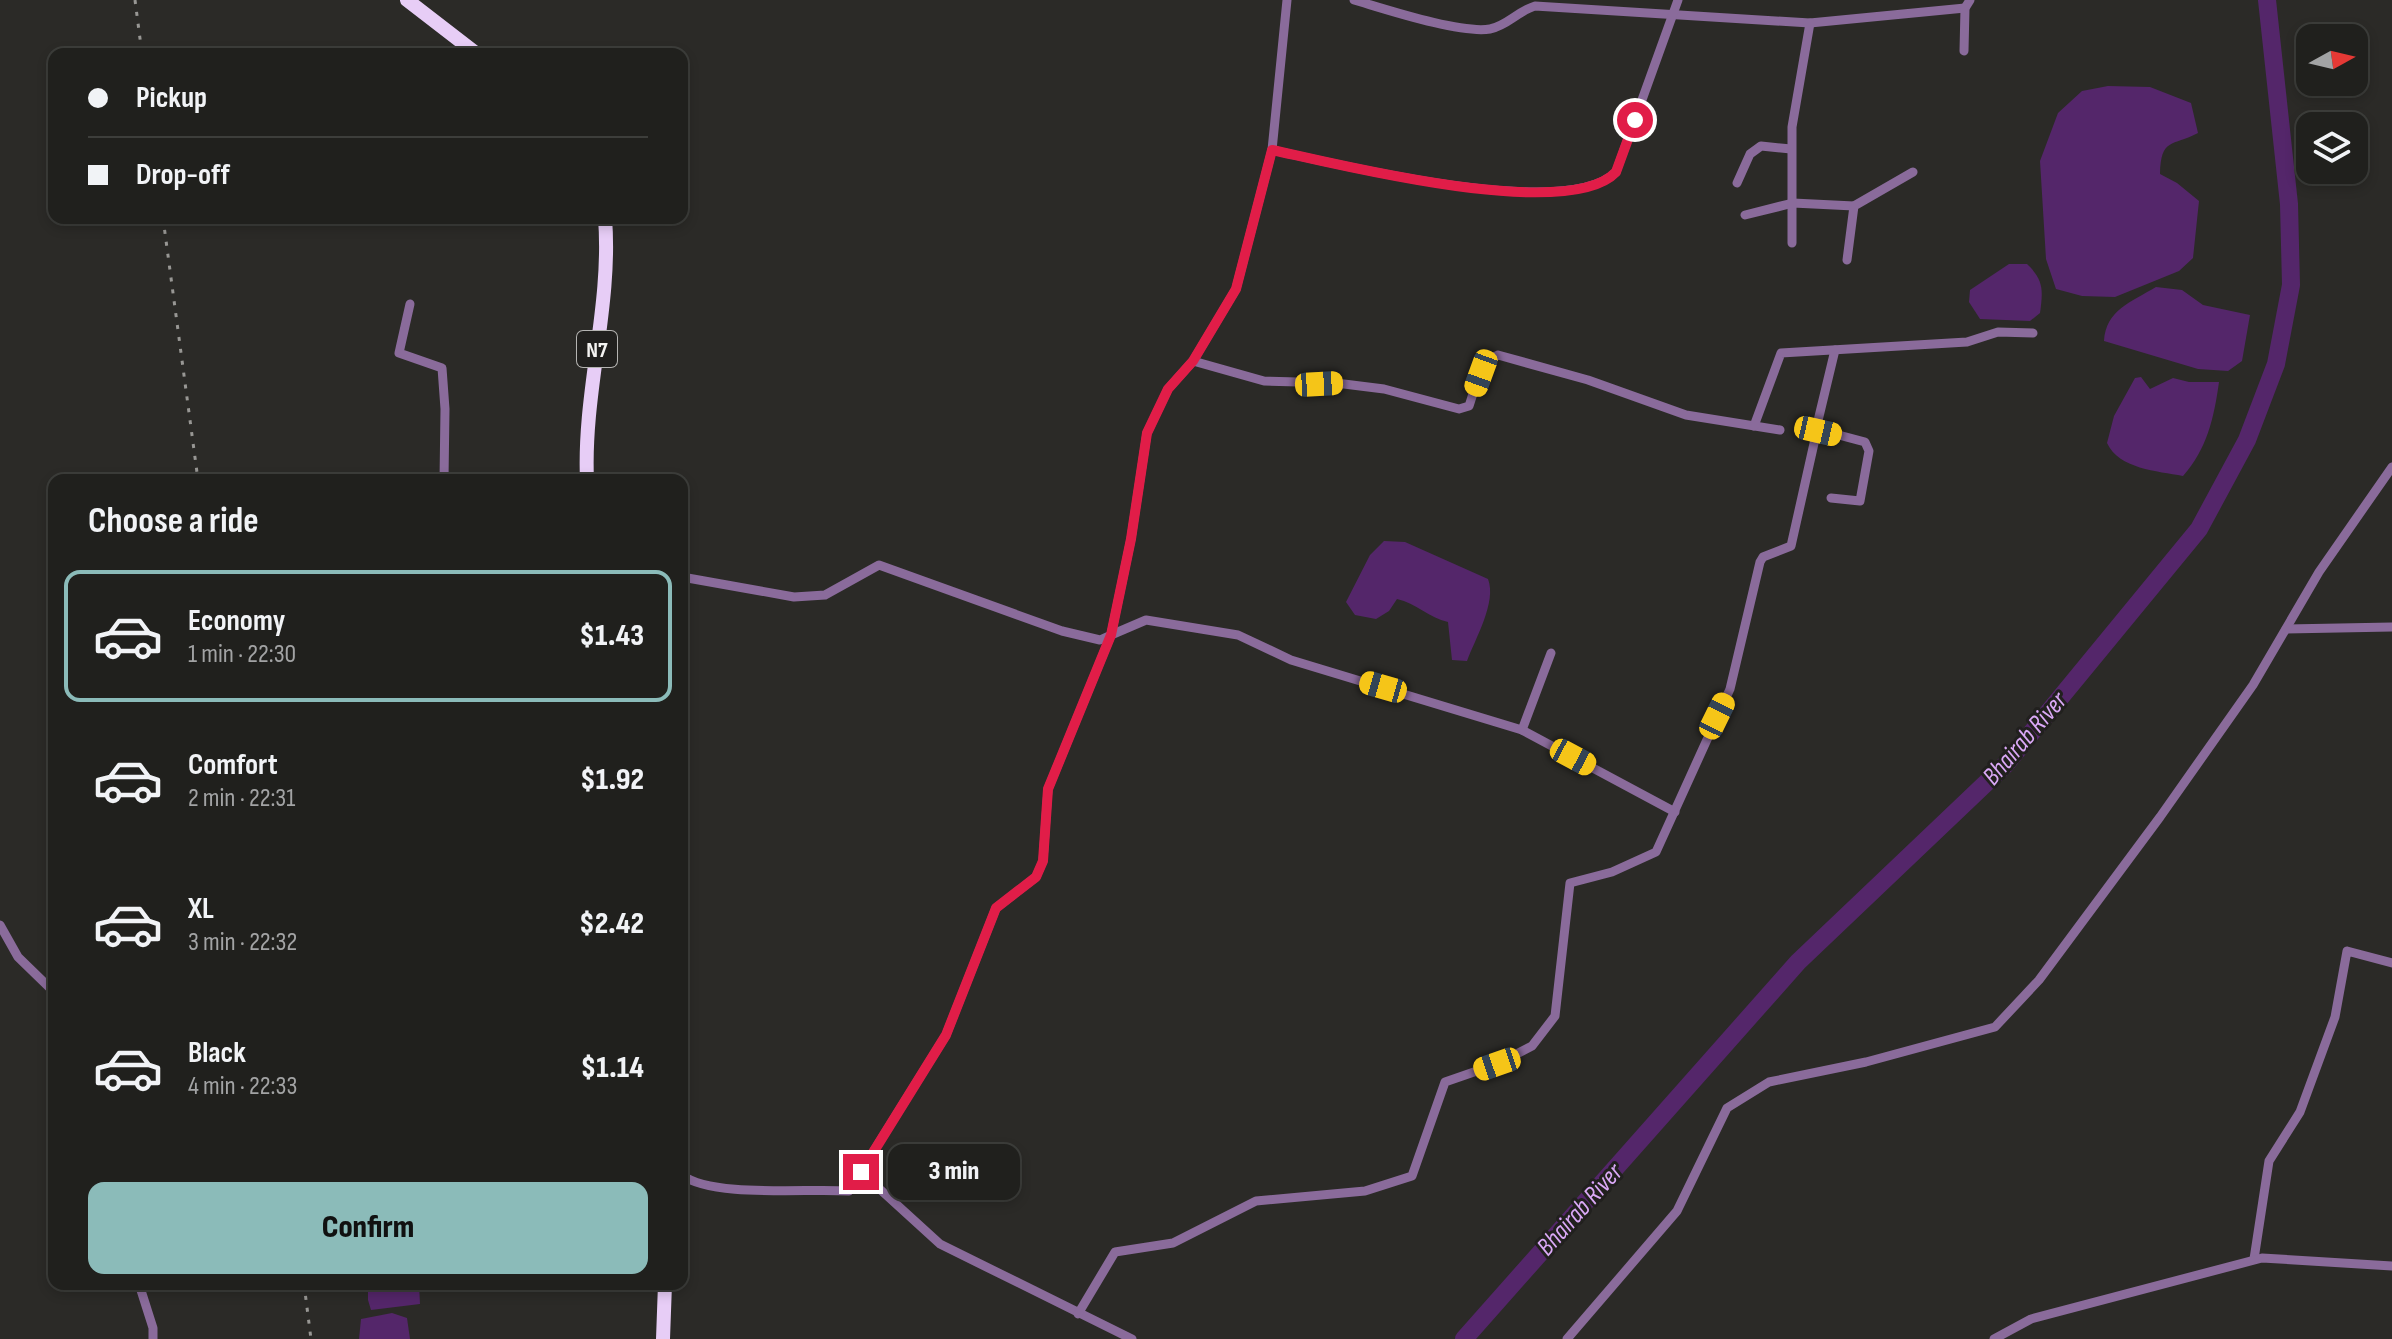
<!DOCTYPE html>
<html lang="en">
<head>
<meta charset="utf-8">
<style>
	:root { --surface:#20201d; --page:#282826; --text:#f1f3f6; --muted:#a2a3a4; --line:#3d3e3b; --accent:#8bbbb9 }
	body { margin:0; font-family:"Sofia Sans Condensed",sans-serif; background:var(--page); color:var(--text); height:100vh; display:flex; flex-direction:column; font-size:30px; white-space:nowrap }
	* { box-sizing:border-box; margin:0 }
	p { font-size:26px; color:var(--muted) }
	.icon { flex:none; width:44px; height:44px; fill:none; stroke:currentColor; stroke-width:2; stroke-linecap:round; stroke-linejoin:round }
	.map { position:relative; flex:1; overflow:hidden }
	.sheet { position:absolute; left:48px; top:474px; width:640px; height:816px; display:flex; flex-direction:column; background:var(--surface); border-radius:16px; box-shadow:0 4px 12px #0003,0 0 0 2px var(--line) }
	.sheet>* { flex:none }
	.hud { position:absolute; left:48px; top:48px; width:640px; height:176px; border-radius:16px; box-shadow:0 4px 12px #0003,0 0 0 2px var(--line); display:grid; align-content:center; height:176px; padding:0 40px; background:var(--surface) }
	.needle { width:52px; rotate:82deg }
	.buttons { position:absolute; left:2296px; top:24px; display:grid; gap:16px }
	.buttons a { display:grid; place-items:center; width:72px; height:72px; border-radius:16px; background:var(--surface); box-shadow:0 4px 12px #0003,0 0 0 2px var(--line); font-size:40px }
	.end { position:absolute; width:36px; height:36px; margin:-18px; border:10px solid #e11d48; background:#fff; box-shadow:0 0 0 4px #fff }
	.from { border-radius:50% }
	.bubble { position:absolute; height:56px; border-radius:16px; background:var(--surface); box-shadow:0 4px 12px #0003,0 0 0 2px var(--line); font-size:26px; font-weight:800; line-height:56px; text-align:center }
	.car { position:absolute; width:24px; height:48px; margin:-24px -12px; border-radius:10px; box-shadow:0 0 6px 2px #0007; background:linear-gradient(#f5c518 24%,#345 0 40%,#f5c518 0 76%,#345 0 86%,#f5c518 0) }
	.hud b { display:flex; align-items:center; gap:28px; height:76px; font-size:30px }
	.hud b+b { border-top:2px solid var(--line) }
	.hud i { width:20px; height:20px; background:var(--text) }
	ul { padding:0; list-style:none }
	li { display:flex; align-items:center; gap:24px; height:132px; margin:0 16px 12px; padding:0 24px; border:4px solid transparent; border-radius:16px }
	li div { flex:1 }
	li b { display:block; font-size:30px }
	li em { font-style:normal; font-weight:800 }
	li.selected { border-color:var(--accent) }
	li>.icon { width:72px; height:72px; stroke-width:1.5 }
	h2 { padding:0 40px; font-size:36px; line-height:96px }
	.primary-button { display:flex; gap:16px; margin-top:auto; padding:16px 40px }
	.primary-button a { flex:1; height:92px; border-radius:16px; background:var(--accent); color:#111; font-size:32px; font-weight:800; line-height:92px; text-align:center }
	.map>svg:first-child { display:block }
	.water { fill:#54266a }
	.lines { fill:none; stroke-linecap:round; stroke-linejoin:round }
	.river { stroke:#54266a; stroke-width:18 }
	.minor { stroke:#8a6b9b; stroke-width:9 }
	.trunk { stroke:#e7cdf6; stroke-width:14 }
	.rail { stroke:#989794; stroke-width:3; stroke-dasharray:4 8; stroke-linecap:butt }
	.route { stroke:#e11d48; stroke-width:10 }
	.labels { text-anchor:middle; stroke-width:6; stroke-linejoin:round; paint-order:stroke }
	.shield { fill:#21201e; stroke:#b5b4b2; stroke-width:2 }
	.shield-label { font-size:22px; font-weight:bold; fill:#f5f4f2 }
	.water-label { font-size:26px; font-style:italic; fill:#daa8f6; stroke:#21201e }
</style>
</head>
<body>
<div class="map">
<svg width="2392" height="1339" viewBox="0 0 2392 1339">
	<rect width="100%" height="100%" fill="#2b2a27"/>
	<g class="water">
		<path d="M2108 86 2150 87 2191 103 2198 133C2172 147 2161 137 2160 174L2177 183 2199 201 2193 258 2179 271 2115 297 2082 296 2056 289 2046 259 2040 161 2058 113 2082 91Z"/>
		<path d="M2009 264H2027C2044 280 2043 291 2040 313L2030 321 1980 319 1969 302 1970 290Z"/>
		<path d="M2156 287 2182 290 2203 305 2250 315 2242 361 2228 371 2198 369 2104 341C2106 310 2131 302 2156 287Z"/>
		<path d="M2141 377 2150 389 2173 378 2189 382H2219C2214 418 2207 449 2183 476 2157 471 2119 469 2107 443L2114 416 2135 378Z"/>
		<path d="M1384 541 1405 542 1488 579C1497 602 1475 639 1467 661L1452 660 1448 622C1429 618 1416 603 1397 599L1389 611 1376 619 1355 615 1346 602 1370 555Z"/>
		<path d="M368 1284H419L420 1304 371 1310 368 1300Z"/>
		<path d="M392 1313 407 1318 410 1339H359L361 1319Z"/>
	</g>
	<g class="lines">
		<path class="river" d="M1464 1339 1798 962 2005 765 2199 529 2247 440 2276 364 2291 285 2289 204 2267 0"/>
		<g class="minor">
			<path d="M1354 0C1385 9 1460 34 1490 29 1507 26 1518 11 1535 6L1810 23 1965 8"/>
			<path d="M1964 51 1965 8 1970 0"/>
			<path d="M1272 150 1287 0"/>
			<path d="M1737 183 1750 154 1761 146 1791 149"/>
			<path d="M1745 215 1793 203 1854 206"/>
			<path d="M1792 243V127L1810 23"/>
			<path d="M1847 260 1854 206 1913 172"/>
			<path d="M410 304 399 353 442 368 445 409 444 480"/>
			<path d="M1193 361 1264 381 1336 383 1384 389 1459 409 1469 406C1475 389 1480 362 1498 355L1588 380 1686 415 1780 430"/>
			<path d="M1754 426 1781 353 1967 342 1998 332 2033 333"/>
			<path d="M1831 498 1860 501 1869 451 1865 442 1816 429 1835 350"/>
			<path d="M682 577 794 597 825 595 879 565 1062 631 1100 640 1111 635 1131 539 1147 433 1168 389 1193 361 1236 289 1272 150C1337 164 1567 222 1616 172L1678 0"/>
			<path d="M2286 629 2392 627"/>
			<path d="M1522 730 1551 653"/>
			<path d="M0 925 18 957 54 992"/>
			<path d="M861 1172 940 1244 1132 1339"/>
			<path d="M682 1175C712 1198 809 1188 849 1191L946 1035 996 908 1036 877 1043 861 1048 789 1111 635 1146 620 1238 635 1291 660 1522 730 1675 812"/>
			<path d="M2254 1259 2269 1161 2300 1112 2335 1017 2347 951 2392 963"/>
			<path d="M139 1284 153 1328V1339"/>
			<path d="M1078 1314 1115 1252 1173 1243 1256 1201 1365 1191 1412 1176 1445 1082 1497 1064 1532 1046 1555 1016 1570 883 1612 872 1656 852 1730 689 1760 562 1763 557 1791 546 1817 430"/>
			<path d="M1567 1339 1677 1211 1727 1108 1769 1082 1866 1062 1995 1027 2039 980 2160 817 2253 685 2319 572 2392 467"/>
			<path d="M1994 1339 2031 1319 2262 1258 2392 1266"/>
		</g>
		<g class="trunk">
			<path d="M407 0 477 54"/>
			<path d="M587 480C583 392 612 306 605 218"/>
			<path d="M663 1339 665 1284"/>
		</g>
		<g class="rail">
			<path d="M135 0 142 54"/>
			<path d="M163 218 198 480"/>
			<path d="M304 1284 311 1339"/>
		</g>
	</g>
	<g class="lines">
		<path class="route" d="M861 1172 946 1035 996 908 1036 877 1043 861 1048 789 1111 635 1131 539 1147 433 1168 389 1193 361 1236 289 1272 150C1337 164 1568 223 1616 172L1635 120"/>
	</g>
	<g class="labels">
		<rect class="shield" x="577" y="331" width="40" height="36" rx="6"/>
		<g class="shield-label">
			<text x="597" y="357">N7</text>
		</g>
		<g class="water-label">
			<text transform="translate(2024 738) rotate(-49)" y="9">Bhairab River</text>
			<text transform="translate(1579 1209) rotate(-48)" y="9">Bhairab River</text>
		</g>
	</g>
</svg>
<div class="buttons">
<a><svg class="needle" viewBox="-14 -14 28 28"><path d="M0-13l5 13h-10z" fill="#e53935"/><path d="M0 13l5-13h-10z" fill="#a2a3a4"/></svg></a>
<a><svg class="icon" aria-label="layers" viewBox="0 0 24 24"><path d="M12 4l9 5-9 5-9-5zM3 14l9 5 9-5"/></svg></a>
</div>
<i class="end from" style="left:1635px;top:120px"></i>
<i class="end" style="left:861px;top:1172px"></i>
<div class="bubble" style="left:888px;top:1144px;width:132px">3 min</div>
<i class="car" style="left:1481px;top:373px;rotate:200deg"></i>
<i class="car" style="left:1319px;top:384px;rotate:87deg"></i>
<i class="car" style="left:1818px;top:431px;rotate:103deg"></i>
<i class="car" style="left:1383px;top:687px;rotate:286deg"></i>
<i class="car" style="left:1717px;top:716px;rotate:26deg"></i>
<i class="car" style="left:1573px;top:757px;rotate:118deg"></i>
<i class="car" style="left:1497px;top:1064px;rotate:251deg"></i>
<div class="hud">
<b><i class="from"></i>Pickup</b>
<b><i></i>Drop-off</b>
</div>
<section class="sheet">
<h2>Choose a ride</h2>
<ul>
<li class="selected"><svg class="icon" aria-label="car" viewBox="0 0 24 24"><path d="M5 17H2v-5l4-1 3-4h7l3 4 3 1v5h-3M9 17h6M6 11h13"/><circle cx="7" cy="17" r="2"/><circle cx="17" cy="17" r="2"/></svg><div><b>Economy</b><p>1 min · 22:30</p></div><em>$1.43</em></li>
<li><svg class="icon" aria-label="car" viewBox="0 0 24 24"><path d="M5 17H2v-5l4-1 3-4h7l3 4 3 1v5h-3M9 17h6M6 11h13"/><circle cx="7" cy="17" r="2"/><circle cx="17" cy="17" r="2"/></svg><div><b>Comfort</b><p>2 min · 22:31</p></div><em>$1.92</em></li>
<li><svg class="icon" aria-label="car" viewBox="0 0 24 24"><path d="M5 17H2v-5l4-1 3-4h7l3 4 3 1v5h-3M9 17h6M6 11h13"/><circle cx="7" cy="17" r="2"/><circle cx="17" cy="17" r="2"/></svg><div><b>XL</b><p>3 min · 22:32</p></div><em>$2.42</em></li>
<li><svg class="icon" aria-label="car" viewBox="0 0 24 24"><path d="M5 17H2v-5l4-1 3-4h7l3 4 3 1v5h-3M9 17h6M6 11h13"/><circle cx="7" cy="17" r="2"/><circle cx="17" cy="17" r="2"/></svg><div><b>Black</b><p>4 min · 22:33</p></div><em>$1.14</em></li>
</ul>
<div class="primary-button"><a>Confirm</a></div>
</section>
</div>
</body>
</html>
